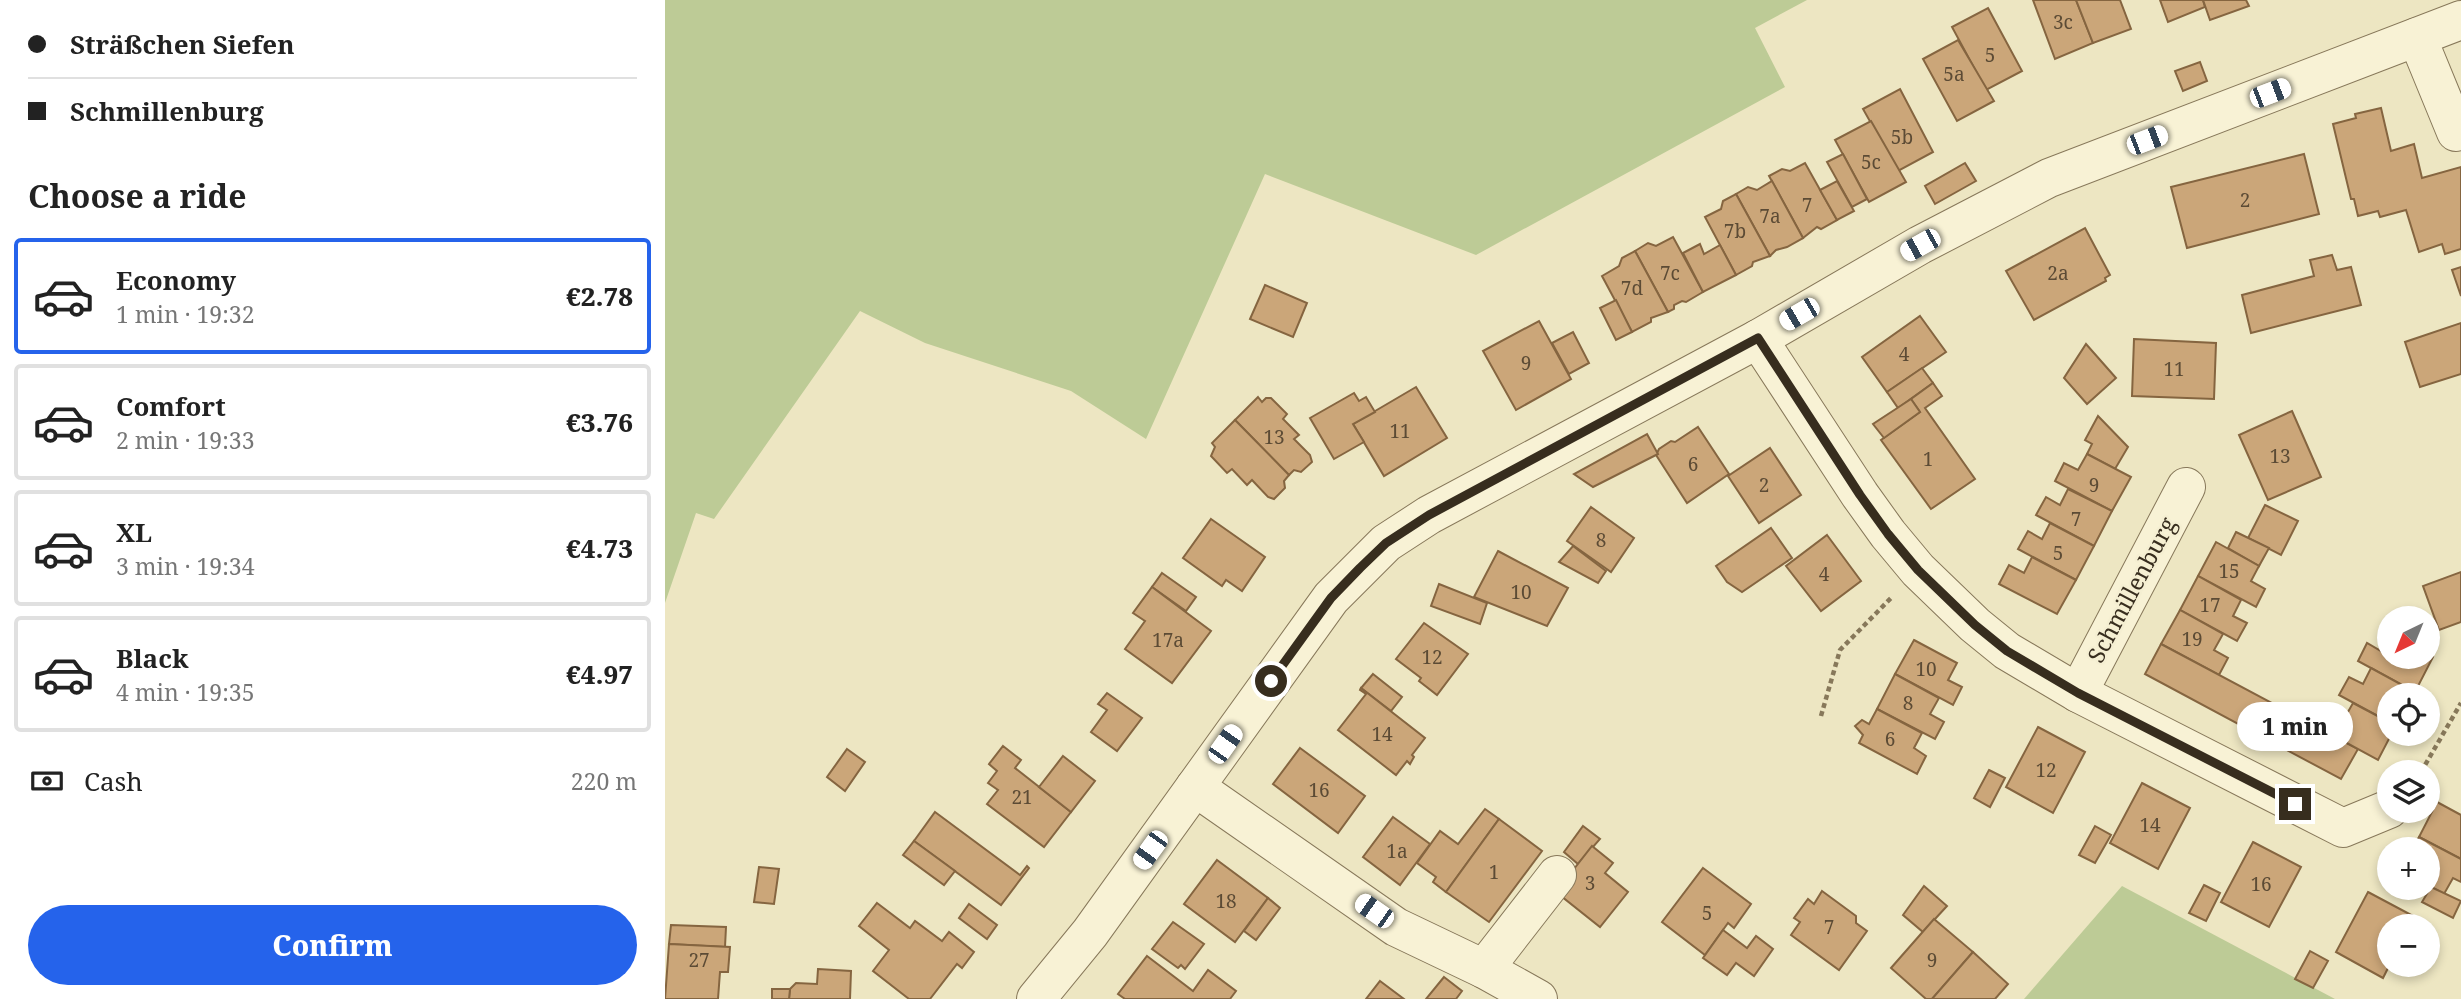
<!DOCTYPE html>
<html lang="en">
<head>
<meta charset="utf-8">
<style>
	:root { --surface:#fff; --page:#f2f2f2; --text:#222; --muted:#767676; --line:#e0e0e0; --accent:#2563eb }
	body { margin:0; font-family:"Noto Serif",serif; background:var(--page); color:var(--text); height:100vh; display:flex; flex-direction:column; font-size:26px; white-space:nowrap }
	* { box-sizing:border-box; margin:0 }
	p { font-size:23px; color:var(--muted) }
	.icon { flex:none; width:38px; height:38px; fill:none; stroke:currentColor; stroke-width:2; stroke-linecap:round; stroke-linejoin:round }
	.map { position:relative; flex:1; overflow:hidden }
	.panel { display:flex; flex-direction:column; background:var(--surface); width:665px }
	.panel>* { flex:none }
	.guide { display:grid; align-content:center; height:154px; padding:0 28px; background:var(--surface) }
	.needle { width:46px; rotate:223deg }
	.tools { position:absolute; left:1712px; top:606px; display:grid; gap:14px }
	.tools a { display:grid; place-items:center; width:63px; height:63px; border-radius:50%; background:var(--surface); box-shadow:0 4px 10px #0003; font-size:35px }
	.end { position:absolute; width:32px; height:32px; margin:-16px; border:9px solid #372d1e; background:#fff; box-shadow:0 0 0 4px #fff }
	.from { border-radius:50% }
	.bubble { position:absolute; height:49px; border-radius:24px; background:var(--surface); box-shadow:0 4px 10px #0003; font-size:23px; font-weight:800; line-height:49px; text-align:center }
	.car { position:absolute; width:21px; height:42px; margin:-21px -10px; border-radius:9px; box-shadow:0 0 5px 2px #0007; background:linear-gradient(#fff 24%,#345 0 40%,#fff 0 76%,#345 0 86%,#fff 0) }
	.guide b { display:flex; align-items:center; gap:24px; height:66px; font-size:26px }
	.guide b+b { border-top:2px solid var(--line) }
	.guide i { width:18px; height:18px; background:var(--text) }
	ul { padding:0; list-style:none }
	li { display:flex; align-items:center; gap:21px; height:116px; margin:0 14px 10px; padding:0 14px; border:4px solid var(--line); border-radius:7px }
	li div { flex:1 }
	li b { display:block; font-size:26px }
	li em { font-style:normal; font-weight:800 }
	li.active { border-color:var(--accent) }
	li>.icon { width:63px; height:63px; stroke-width:1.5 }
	h2 { padding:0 28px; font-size:32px; line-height:84px }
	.pay { display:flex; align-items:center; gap:18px; height:77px; padding:0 28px; font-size:26px }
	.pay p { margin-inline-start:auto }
	.button { display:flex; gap:14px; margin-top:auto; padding:14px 28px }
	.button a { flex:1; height:80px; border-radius:42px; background:var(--accent); color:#fff; font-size:28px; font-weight:800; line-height:80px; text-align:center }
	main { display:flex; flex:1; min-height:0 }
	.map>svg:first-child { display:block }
	.green { fill:#bdcb96 }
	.building { fill:#cba679; stroke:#856540; stroke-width:2 }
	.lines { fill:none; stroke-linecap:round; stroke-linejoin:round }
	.minor-casing { stroke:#87785a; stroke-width:40 }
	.path { stroke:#87785a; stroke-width:4.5; stroke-dasharray:5 3.5; stroke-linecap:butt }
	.minor { stroke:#f8f2d5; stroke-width:38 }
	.route { stroke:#372d1e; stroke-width:9 }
	.labels { text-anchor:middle; stroke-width:5; stroke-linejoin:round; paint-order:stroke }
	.number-label { font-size:19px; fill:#5c4b35 }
	.street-label { font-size:23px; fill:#372d1e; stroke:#f5efd2 }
</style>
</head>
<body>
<main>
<section class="panel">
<div class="guide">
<b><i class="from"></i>Sträßchen Siefen</b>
<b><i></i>Schmillenburg</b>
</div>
<h2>Choose a ride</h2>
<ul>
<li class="active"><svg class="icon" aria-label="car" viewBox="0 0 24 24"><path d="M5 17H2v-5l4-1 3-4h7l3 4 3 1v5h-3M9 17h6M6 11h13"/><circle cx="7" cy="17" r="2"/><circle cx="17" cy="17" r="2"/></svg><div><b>Economy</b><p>1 min · 19:32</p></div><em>€2.78</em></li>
<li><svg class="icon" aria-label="car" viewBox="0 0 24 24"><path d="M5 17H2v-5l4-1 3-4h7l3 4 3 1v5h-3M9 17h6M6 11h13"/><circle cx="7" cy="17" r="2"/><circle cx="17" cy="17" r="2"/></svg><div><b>Comfort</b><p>2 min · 19:33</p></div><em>€3.76</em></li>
<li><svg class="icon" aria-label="car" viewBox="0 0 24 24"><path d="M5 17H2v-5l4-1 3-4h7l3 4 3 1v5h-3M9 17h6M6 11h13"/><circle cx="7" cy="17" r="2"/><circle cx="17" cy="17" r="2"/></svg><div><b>XL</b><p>3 min · 19:34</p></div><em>€4.73</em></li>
<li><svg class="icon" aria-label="car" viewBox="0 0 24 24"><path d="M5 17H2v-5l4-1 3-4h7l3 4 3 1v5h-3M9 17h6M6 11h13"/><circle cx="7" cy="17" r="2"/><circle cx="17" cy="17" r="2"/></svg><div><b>Black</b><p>4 min · 19:35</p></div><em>€4.97</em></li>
</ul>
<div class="pay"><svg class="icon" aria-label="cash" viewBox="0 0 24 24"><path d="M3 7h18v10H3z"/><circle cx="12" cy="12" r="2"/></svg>Cash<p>220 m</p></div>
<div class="button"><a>Confirm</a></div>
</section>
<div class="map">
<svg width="1796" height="999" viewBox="0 0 1796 999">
	<rect width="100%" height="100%" fill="#ede6c2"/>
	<g class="green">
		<path d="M0 0H1142L1090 28 1120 87 811 255 600 174 481 439 406 391 260 343 195 311 49 519 31 513 0 603Z"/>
		<path d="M1457 886 1670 999H1359Z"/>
	</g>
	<g class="building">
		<path d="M1368 0H1411L1428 43 1390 59Z"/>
		<path d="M1411 0H1455L1466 29 1428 43Z"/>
		<path d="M1495 0H1538L1540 7 1503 22Z"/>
		<path d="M1538 0H1581L1584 6 1545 20Z"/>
		<path d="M1323 8 1357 71 1321 90 1287 27Z"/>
		<path d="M1293 40 1329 101 1292 121 1258 59Z"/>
		<path d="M1535 62 1542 81 1518 91 1510 71Z"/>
		<path d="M1235 89 1268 152 1233 171 1198 109Z"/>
		<path d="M1716 108 1726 151 1749 144 1757 178 1796 167V249L1780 254 1777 244 1754 252 1741 210 1715 217 1713 211 1693 216 1689 199H1686L1668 124 1691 118 1690 114Z"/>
		<path d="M1206 121 1241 182 1204 202 1170 140Z"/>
		<path d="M1178 154 1202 199 1187 207 1162 162Z"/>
		<path d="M1639 154 1654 214 1522 248 1506 187Z"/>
		<path d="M1140 163 1172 220 1156 229 1152 227 1138 238 1104 176 1117 169 1125 171Z"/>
		<path d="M1300 163 1311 181 1270 204 1260 186Z"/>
		<path d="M1107 181 1138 238 1122 247 1111 250 1105 256 1071 194 1083 187 1092 190Z"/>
		<path d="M1172 181 1189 211 1172 220 1155 190Z"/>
		<path d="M1071 194 1105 256 1088 262 1087 266 1071 275 1040 217 1056 209 1058 201Z"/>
		<path d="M1420 228 1445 275 1440 278 1441 281 1369 320 1341 271Z"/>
		<path d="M1008 237 1038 292 1021 302 1017 301 1009 305V309L1003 312 970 251 983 243 991 246Z"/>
		<path d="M1035 244 1039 254 1055 245 1071 275 1038 292 1018 253Z"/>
		<path d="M970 251 1003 312 986 318V322L967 332 937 276 954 266 957 258Z"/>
		<path d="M1667 255 1672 270 1686 267 1696 305 1586 333 1577 295 1649 276 1645 260Z"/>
		<path d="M1796 267V296L1787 270Z"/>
		<path d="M600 285 642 303 628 337 585 319Z"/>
		<path d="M951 300 967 332 951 340 935 308Z"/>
		<path d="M1255 316 1281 352 1222 392 1197 357Z"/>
		<path d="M874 321 906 379 851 410 818 351Z"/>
		<path d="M1796 323V374L1755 387 1740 342Z"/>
		<path d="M908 332 924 363 904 374 887 343Z"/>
		<path d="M1469 339 1551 343 1549 399 1467 396Z"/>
		<path d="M1421 344 1451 378 1422 404 1399 378Z"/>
		<path d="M1257 368 1268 383 1233 408 1222 392Z"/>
		<path d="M1268 383 1277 396 1260 408 1310 479 1266 509 1216 440 1255 412 1246 399Z"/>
		<path d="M751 387 782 438 719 476 688 424Z"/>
		<path d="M689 393 694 401 701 397 710 412 688 424 699 442 669 459 645 418Z"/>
		<path d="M593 397 597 402 601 398H606L622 414 618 419 634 435 629 439 645 455 647 462 636 472 629 470 624 475 570 420Z"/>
		<path d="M1246 399 1255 412 1219 438 1208 424Z"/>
		<path d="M1627 411 1656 477 1603 500 1574 435Z"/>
		<path d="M1433 416 1463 447 1450 469 1422 454 1427 444 1420 440Z"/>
		<path d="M570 420 624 475 619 481 620 488 609 499 603 497 587 480 582 485 567 469 562 473 546 456 550 447 547 443Z"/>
		<path d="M1033 427 1064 474 1022 503 991 455 994 449 1006 441 1010 442Z"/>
		<path d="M982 434 993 454 928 487 909 474Z"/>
		<path d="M1105 448 1136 495 1094 523 1063 476Z"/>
		<path d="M1422 454 1466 477 1447 511 1390 481 1399 463 1413 470Z"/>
		<path d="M1403 489 1447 511 1429 546 1371 515 1381 497 1395 505Z"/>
		<path d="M1600 505 1633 521 1616 555 1583 538Z"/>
		<path d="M926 507 969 538 946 572 902 541Z"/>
		<path d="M546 519 600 557 577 591 561 580 557 586 518 558Z"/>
		<path d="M1385 523 1429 546 1411 580 1353 549 1363 531 1377 539Z"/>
		<path d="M1106 528 1127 558 1077 592 1062 582 1051 566Z"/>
		<path d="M1571 532 1604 548 1594 566 1563 548Z"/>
		<path d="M1162 535 1196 581 1156 611 1121 566Z"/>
		<path d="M1551 542 1594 566 1586 581 1600 589 1591 607 1533 576Z"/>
		<path d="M908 546 941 571 933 583 894 562Z"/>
		<path d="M833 551 903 588 882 626 809 597Z"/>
		<path d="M1367 557 1411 580 1392 614 1334 584 1344 565 1359 573Z"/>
		<path d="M1796 572V622L1774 630 1758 586Z"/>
		<path d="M497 573 531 597 521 611 487 587Z"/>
		<path d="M1533 576 1576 600 1568 616 1582 623 1572 641 1515 610Z"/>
		<path d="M774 584 822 603 815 624 766 606Z"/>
		<path d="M487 587 546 631 507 683 460 649 480 621 468 613Z"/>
		<path d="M1515 610 1558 634 1549 650 1563 658 1554 675 1496 644Z"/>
		<path d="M759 623 803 654 772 695 754 681 756 678 731 659Z"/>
		<path d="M1724 636V656H1762V654L1768 657 1750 692 1693 661 1702 643 1716 651Z"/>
		<path d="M1249 640 1292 663 1283 680 1297 687 1288 705 1230 674Z"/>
		<path d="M1496 644 1693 749 1676 779 1480 674Z"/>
		<path d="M1706 668 1750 692 1748 695H1724V722L1674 695 1684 677 1698 684Z"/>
		<path d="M708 674 737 697 726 711 696 688Z"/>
		<path d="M1230 674 1274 698 1265 714 1279 722 1270 739 1212 709Z"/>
		<path d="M696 688 760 738 747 755 749 757 745 764 742 761 731 775 673 730 701 694 695 690Z"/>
		<path d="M442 693 477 718 452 751 426 732 442 710 433 704Z"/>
		<path d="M1688 703 1724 722V733H1727L1713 760 1656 729 1665 711 1679 719Z"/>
		<path d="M1212 709 1257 733 1249 748 1261 756 1252 774 1194 743 1198 735 1190 726 1197 720 1204 724Z"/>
		<path d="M1373 727 1420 752 1388 813 1341 787Z"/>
		<path d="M338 746 356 760 350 768 406 812 379 847 322 804 333 790 323 783 332 771 324 764Z"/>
		<path d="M635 748 700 796 673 833 608 784Z"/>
		<path d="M182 749 200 762 180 791 162 777Z"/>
		<path d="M398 756 430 781 406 812 374 787Z"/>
		<path d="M1324 770 1340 778 1325 807 1309 798Z"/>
		<path d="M1477 783 1525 808 1493 869 1445 843Z"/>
		<path d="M1772 802 1796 815V859L1754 837Z"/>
		<path d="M820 809 834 819 781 892 768 882 771 877 752 863 775 831 793 844Z"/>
		<path d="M270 812 355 875 362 866 364 868 336 905 249 841Z"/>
		<path d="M728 817 765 844 735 885 698 857Z"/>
		<path d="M834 819 877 851 824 922 781 892Z"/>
		<path d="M918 826 935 839 913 864 899 852Z"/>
		<path d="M1430 826 1446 835 1430 863 1414 855Z"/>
		<path d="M1754 837 1796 859V882L1788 878 1779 894 1762 885V849H1747Z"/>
		<path d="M249 841 290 871 279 885 238 855Z"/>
		<path d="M1588 842 1636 867 1604 927 1556 902Z"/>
		<path d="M927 846 948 863 940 873 963 892 935 927 891 892Z"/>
		<path d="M552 860 603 898 570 942 519 904Z"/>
		<path d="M94 867 114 869 109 904 89 902Z"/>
		<path d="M1038 868 1086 904 1069 928 1063 923 1040 955 997 922Z"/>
		<path d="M1539 885 1555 893 1541 921 1524 913Z"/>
		<path d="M1259 886 1282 906 1258 932 1238 915Z"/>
		<path d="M1766 887 1796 901 1788 918 1757 902Z"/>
		<path d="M1157 891 1191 916V923L1202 931 1174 970 1126 935 1135 922 1129 918 1143 899 1149 904Z"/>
		<path d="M1703 892 1750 917 1745 926H1724L1725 964 1718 978 1671 952Z"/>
		<path d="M603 898 615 908 591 940 579 931Z"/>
		<path d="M212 903 245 928 250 921 277 941 284 932 309 952 297 968 292 964 265 999H244L208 971 224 950 194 926Z"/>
		<path d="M304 904 332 925 322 939 294 918Z"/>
		<path d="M1269 919 1308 952 1267 999H1261L1226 968Z"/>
		<path d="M508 922 539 944 520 969 516 965 513 968 487 949Z"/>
		<path d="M6 925 61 927 60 947 4 944Z"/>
		<path d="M1058 930 1082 948 1091 936 1108 949 1089 976 1071 963 1062 975 1038 958Z"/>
		<path d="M4 944 65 947 63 972H55L53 999H0Z"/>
		<path d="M1645 951 1663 961 1648 988 1630 979Z"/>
		<path d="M1308 952 1343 984 1330 999H1267Z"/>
		<path d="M482 956 528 991 543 970 571 991 565 999H460L453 994Z"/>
		<path d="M153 969 186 971 185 999H124L125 989 131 983 152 984Z"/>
		<path d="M779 977 797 991 791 999H761Z"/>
		<path d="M715 981 739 999H701Z"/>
		<path d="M107 989H125L124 999H107Z"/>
	</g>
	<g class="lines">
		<defs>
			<g id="minor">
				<path d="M1752 37 1791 132"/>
				<path d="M1093 339 1195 495 1223 534 1253 570 1310 625 1342 651 1413 693 1678 828 1724 809"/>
				<path d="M1413 693 1521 487"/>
				<path d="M530 787 731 927 819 969 873 999"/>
				<path d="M819 969 892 875"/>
				<path d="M371 999 425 933 666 598 721 543 764 515 1093 339 1255 245 1384 178 1796 20"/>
			</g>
		</defs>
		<use href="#minor" class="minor-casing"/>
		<g class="path">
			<path d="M1156 716 1175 650 1227 597"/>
			<path d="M1756 772 1796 703"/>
		</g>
		<use href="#minor" class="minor"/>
	</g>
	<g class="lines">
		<path class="route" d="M606 681 666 598 695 568 721 543 764 515 1093 338 1195 495 1223 534 1253 570 1310 625 1342 651 1413 693 1630 804"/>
	</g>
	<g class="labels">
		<g class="number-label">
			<text x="1398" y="29">3c</text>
			<text x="1325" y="62">5</text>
			<text x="1289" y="81">5a</text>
			<text x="1237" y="144">5b</text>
			<text x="1206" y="169">5c</text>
			<text x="1580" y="207">2</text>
			<text x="1142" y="212">7</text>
			<text x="1105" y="223">7a</text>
			<text x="1070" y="238">7b</text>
			<text x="1005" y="280">7c</text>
			<text x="1393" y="280">2a</text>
			<text x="967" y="295">7d</text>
			<text x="1239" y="361">4</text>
			<text x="861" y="370">9</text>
			<text x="1509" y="376">11</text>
			<text x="735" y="438">11</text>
			<text x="609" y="444">13</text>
			<text x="1615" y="463">13</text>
			<text x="1263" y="466">1</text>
			<text x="1028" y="471">6</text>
			<text x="1099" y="492">2</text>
			<text x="1429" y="492">9</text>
			<text x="1411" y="526">7</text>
			<text x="936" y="547">8</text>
			<text x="1393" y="560">5</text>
			<text x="1564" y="578">15</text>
			<text x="1159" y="581">4</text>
			<text x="856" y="599">10</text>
			<text x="1545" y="612">17</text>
			<text x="1527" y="646">19</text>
			<text x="503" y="647">17a</text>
			<text x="767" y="664">12</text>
			<text x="1261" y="676">10</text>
			<text x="1243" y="710">8</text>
			<text x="717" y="741">14</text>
			<text x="1225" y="746">6</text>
			<text x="1381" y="777">12</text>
			<text x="654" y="797">16</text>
			<text x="357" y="804">21</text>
			<text x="1485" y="832">14</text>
			<text x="732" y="858">1a</text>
			<text x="829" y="879">1</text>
			<text x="925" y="890">3</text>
			<text x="1596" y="891">16</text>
			<text x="561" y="908">18</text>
			<text x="1042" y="920">5</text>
			<text x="1164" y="934">7</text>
			<text x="34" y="967">27</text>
			<text x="1267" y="967">9</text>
		</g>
		<g class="street-label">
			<text transform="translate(1467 590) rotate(-62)" y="8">Schmillenburg</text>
		</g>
	</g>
</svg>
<div class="tools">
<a><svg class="needle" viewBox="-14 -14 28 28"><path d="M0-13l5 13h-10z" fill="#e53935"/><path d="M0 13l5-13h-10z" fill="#767676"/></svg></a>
<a><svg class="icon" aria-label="locate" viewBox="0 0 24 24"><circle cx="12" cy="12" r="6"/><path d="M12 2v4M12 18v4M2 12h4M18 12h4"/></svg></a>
<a><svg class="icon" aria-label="layers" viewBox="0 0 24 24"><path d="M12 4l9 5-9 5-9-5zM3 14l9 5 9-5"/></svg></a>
<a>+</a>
<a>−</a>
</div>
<i class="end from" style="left:606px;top:681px"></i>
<i class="end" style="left:1630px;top:804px"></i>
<div class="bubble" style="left:1572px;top:702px;width:116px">1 min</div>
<i class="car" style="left:1605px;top:93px;rotate:69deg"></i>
<i class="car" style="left:1482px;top:140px;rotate:69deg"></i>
<i class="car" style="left:1255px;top:245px;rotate:241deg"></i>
<i class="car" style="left:1134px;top:314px;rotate:240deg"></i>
<i class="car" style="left:560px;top:744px;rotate:35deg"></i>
<i class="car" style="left:485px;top:850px;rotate:216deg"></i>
<i class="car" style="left:709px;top:911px;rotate:305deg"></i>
</div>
</main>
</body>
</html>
